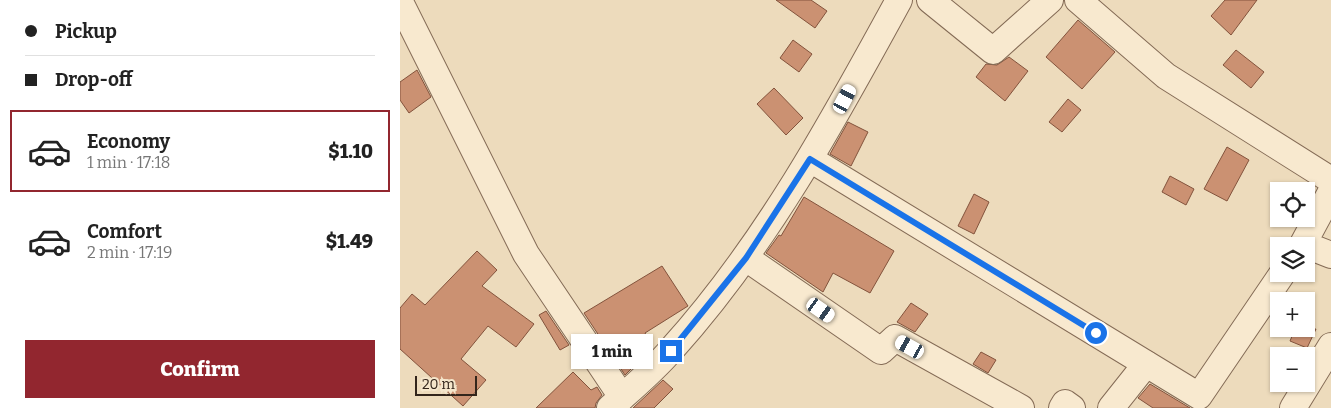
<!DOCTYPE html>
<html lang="en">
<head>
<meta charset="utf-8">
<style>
	:root { --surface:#fff; --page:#f2f2f2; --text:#222; --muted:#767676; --line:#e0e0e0; --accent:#92262f }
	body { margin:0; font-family:Bitter,serif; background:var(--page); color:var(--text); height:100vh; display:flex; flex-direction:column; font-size:19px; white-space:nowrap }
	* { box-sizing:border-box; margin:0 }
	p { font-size:16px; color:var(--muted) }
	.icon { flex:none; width:28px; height:28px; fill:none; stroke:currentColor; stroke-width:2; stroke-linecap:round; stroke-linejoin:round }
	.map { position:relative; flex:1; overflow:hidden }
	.side { display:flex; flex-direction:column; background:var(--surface); width:400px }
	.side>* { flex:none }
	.banner { display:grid; align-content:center; height:110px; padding:0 25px; background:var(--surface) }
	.buttons { position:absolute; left:870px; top:182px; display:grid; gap:10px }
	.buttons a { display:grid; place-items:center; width:45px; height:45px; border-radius:0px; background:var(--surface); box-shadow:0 1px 4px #0004; font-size:25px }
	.scale { position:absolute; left:15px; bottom:12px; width:62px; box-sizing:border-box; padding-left:5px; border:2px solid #33251b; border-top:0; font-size:14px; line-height:18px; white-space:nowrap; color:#33251b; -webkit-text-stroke:4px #f5e6cb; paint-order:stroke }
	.end { position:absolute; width:22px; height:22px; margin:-11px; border:6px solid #1a73e8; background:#fff; box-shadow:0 0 0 2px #fff }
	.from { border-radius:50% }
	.bubble { position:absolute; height:35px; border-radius:0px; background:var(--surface); box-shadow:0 1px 4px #0004; font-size:16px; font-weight:800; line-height:35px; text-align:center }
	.car { position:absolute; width:15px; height:30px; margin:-15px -8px; border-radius:6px; box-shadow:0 0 4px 1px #0007; background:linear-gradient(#fff 24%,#345 0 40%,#fff 0 76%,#345 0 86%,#fff 0) }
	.banner b { display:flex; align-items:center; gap:18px; height:48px; font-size:19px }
	.banner b+b { border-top:1px solid var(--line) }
	.banner i { width:12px; height:12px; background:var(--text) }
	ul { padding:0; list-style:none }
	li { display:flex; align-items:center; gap:15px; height:82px; margin:0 10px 8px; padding:0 15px; border:2px solid transparent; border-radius:0px }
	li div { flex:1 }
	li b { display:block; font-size:19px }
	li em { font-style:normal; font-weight:800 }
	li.selected { border-color:var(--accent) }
	li>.icon { width:45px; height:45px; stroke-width:1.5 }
	.cta { display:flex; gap:10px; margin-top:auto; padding:10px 25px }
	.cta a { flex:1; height:58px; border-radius:0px; background:var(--accent); color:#fff; font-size:20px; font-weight:800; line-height:58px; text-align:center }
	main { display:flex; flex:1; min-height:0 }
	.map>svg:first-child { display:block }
	.building { fill:#cb9172; stroke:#83533c }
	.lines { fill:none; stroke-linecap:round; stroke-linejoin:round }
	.minor-casing { stroke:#846b56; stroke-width:28 }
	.minor { stroke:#f8e9cf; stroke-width:26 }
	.route { stroke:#1a73e8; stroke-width:6 }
</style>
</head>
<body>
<main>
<section class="side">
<div class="banner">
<b><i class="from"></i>Pickup</b>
<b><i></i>Drop-off</b>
</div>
<ul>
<li class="selected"><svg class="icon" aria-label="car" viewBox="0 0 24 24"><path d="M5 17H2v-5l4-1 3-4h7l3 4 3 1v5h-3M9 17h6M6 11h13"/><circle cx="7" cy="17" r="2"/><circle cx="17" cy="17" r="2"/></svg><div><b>Economy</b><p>1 min · 17:18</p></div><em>$1.10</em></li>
<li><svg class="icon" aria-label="car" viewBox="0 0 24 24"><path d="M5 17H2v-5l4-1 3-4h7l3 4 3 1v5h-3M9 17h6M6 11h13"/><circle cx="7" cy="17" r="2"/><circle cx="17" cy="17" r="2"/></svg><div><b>Comfort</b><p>2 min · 17:19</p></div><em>$1.49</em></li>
</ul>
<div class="cta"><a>Confirm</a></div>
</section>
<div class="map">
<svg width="931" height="408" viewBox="0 0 931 408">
	<rect width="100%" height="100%" fill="#eddbbc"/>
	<g class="building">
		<path d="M376 0H411L427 11 415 28Z"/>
		<path d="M825 0H857L831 35 811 16Z"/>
		<path d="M678 20 715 52 682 89 646 57Z"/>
		<path d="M393 40 412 54 399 72 380 58Z"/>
		<path d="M836 50 864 72 851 88 823 65Z"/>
		<path d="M609 57 628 71 605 101 576 77 586 64 597 65Z"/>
		<path d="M17 70 31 97 9 113 0 100V82Z"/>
		<path d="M374 88 403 118 386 135 357 104Z"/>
		<path d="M668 99 681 110 662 132 649 122Z"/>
		<path d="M448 122 468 132 451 166 430 154Z"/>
		<path d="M827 147 849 160 827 201 804 189Z"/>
		<path d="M770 176 794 189 786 205 762 192Z"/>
		<path d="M574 194 589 202 574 234 558 226Z"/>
		<path d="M404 197 494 251 470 293 433 273 423 292 366 253 379 235 381 236Z"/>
		<path d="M77 251 97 270 82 286 134 324 116 347 88 326 61 359 86 380 63 406 0 349V308L12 294 25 305Z"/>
		<path d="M262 266 288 306 245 333 249 340 232 350 240 360 225 375 184 313Z"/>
		<path d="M511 303 528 314 515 332 497 322Z"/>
		<path d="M146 311 169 345 160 350 139 315Z"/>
		<path d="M895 329H916L907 348 890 341Z"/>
		<path d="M581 352 596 360 588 373 573 364Z"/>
		<path d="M173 372 191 390 197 387 202 395 196 403 195 408H136Z"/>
		<path d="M263 380 273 389 254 408H233Z"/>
		<path d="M750 384 790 408H753L738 398Z"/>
	</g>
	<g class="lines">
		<defs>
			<g id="minor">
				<path d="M530 0 593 51 650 0"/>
				<path d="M678 0 766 76 931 180"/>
				<path d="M0 2 126 254 222 397"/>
				<path d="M410 159 799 396 882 274"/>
				<path d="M931 192 903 244 931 255"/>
				<path d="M346 258 481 351 495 338 621 408"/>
				<path d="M210 408C231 389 253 371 271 350 365 246 432 123 499 0"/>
				<path d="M662 408 665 403 672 408"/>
				<path d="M711 408 746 364"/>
				<path d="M893 408 931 346"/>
			</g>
		</defs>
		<use href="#minor" class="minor-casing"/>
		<use href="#minor" class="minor"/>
	</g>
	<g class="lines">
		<path class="route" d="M271 351 346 258 410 159 696 333"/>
	</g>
</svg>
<div class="buttons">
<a><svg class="icon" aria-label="locate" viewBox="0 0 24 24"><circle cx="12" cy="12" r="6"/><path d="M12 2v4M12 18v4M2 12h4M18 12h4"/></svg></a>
<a><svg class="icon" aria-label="layers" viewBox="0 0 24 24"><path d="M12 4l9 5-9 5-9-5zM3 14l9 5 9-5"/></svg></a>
<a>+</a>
<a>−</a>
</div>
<div class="scale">20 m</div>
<i class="end from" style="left:696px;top:333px"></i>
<i class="end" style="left:271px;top:351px"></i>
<div class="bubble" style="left:171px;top:334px;width:82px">1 min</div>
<i class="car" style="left:445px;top:99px;rotate:28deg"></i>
<i class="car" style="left:421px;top:310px;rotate:125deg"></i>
<i class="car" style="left:510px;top:347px;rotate:299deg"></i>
</div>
</main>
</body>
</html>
